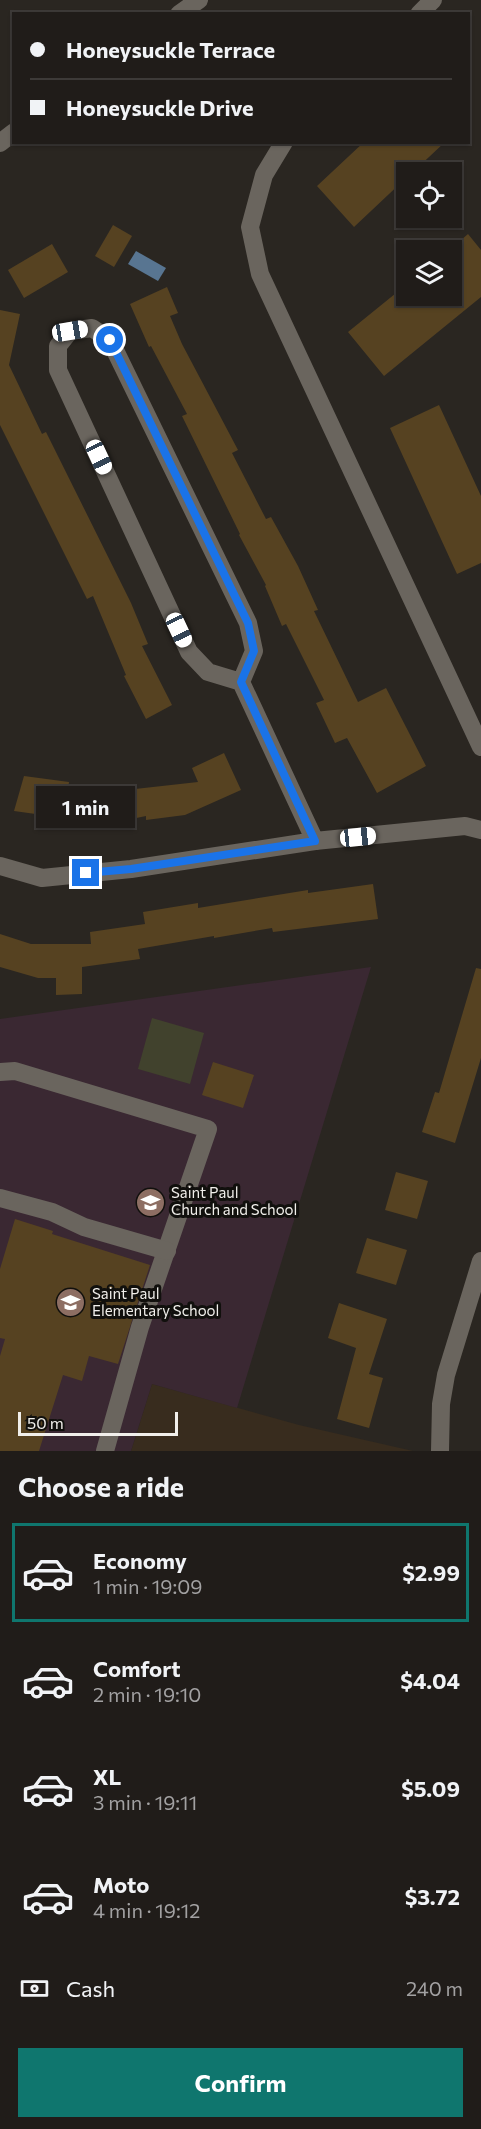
<!DOCTYPE html>
<html lang="en">
<head>
<meta charset="utf-8">
<style>
	:root { --surface:#201c19; --page:#2d2926; --text:#f1f3f6; --muted:#a2a1a2; --line:#3d3a38; --accent:#0f766e }
	body { margin:0; font-family:Commissioner,sans-serif; background:var(--page); color:var(--text); height:100vh; display:flex; flex-direction:column; font-size:22px; white-space:nowrap }
	* { box-sizing:border-box; margin:0 }
	p { font-size:20px; color:var(--muted) }
	.icon { flex:none; width:33px; height:33px; fill:none; stroke:currentColor; stroke-width:2; stroke-linecap:round; stroke-linejoin:round }
	.map { position:relative; height:1451px; overflow:hidden }
	.drawer { display:flex; flex-direction:column; background:var(--surface); flex:1 }
	.drawer>* { flex:none }
	.top-card { position:absolute; left:12px; top:12px; width:458px; height:132px; border-radius:0px; box-shadow:0 2px 4px #0004,0 0 0 2px var(--line); display:grid; align-content:center; height:132px; padding:0 18px; background:var(--surface) }
	.controls { position:absolute; left:396px; top:162px; display:grid; gap:12px }
	.controls a { display:grid; place-items:center; width:66px; height:66px; border-radius:0px; background:var(--surface); box-shadow:0 2px 4px #0004,0 0 0 2px var(--line); font-size:30px }
	.scale { position:absolute; left:18px; bottom:15px; width:160px; box-sizing:border-box; padding-left:6px; border:3px solid #f1efeb; border-top:0; font-size:16px; line-height:21px; white-space:nowrap; color:#f1efeb; -webkit-text-stroke:4px #11100d; paint-order:stroke }
	.end { position:absolute; width:27px; height:27px; margin:-14px; border:8px solid #1a73e8; background:#fff; box-shadow:0 0 0 3px #fff }
	.from { border-radius:50% }
	.bubble { position:absolute; height:42px; border-radius:0px; background:var(--surface); box-shadow:0 2px 4px #0004,0 0 0 2px var(--line); font-size:20px; font-weight:700; line-height:42px; text-align:center }
	.car { position:absolute; width:18px; height:36px; margin:-18px -9px; border-radius:8px; box-shadow:0 0 4px 2px #0007; background:linear-gradient(#fff 24%,#345 0 40%,#fff 0 76%,#345 0 86%,#fff 0) }
	.top-card b { display:flex; align-items:center; gap:21px; height:57px; font-size:22px }
	.top-card b+b { border-top:2px solid var(--line) }
	.top-card i { width:15px; height:15px; background:var(--text) }
	ul { padding:0; list-style:none }
	li { display:flex; align-items:center; gap:18px; height:99px; margin:0 12px 9px; padding:0 6px; border:3px solid transparent; border-radius:0px }
	li div { flex:1 }
	li b { display:block; font-size:22px }
	li em { font-style:normal; font-weight:700 }
	li.selected { border-color:var(--accent) }
	li>.icon { width:54px; height:54px; stroke-width:1.5 }
	h2 { padding:0 18px; font-size:27px; line-height:72px }
	.pay { display:flex; align-items:center; gap:15px; height:66px; padding:0 18px; font-size:22px }
	.pay p { margin-inline-start:auto }
	.button { display:flex; gap:12px; margin-top:auto; padding:12px 18px }
	.button a { flex:1; height:69px; border-radius:0px; background:var(--accent); color:#fff; font-size:24px; font-weight:700; line-height:69px; text-align:center }
	.map>svg:first-child { display:block }
	.commercial { fill:#382c1e }
	.education { fill:#3a2832 }
	.green { fill:#41422d }
	.water { fill:#587591 }
	.building { fill:#564221 }
	.lines { fill:none; stroke-linecap:round; stroke-linejoin:round }
	.minor { stroke:#6a655e; stroke-width:18 }
	.route { stroke:#1a73e8; stroke-width:8 }
	.labels { text-anchor:middle; stroke-width:6; stroke-linejoin:round; paint-order:stroke }
	.poi-label { font-size:15px; fill:#f1efeb; stroke:#11100d; text-anchor:start }
</style>
</head>
<body>
<div class="map">
<svg width="481" height="1451" viewBox="0 0 481 1451">
	<rect width="100%" height="100%" fill="#2a2621"/>
	<path class="commercial" d="M152 1384 299 1425 413 1451H131Z"/>
	<path class="education" d="M371 967 237 1408 152 1384 131 1451H0V1019Z"/>
	<path class="green" d="M152 1018 204 1033 190 1084 138 1069Z"/>
	<path class="water" d="M136 251 166 268 158 281 128 264Z"/>
	<g class="building">
		<path d="M364 142H445L413 172H406V178L354 227 317 186Z"/>
		<path d="M113 225 132 236 114 267 95 256Z"/>
		<path d="M468 234 481 250V297L384 376 348 332 406 285V296H452V248Z"/>
		<path d="M52 244 68 272 24 298 8 270Z"/>
		<path d="M167 287 178 313 170 316 182 344 238 450 232 453 266 519 271 517 298 566 318 610 314 611 358 702 386 688 426 766 377 793 347 738 335 743 316 703 324 700 286 624 282 626 265 586 266 585 239 535 240 534 182 416 187 414 151 346 149 347 130 304Z"/>
		<path d="M0 310 20 314 9 365 42 434 46 432 131 603 148 644 142 646 172 705 146 719 124 676 126 675 93 596 87 599 0 425Z"/>
		<path d="M439 405 481 496V563L457 574 390 428Z"/>
		<path d="M224 753 241 790 185 815 146 820V816L88 828 86 821 14 811 24 776 69 782 67 799 126 788V790L198 782 192 768Z"/>
		<path d="M373 884 378 919 273 932 272 928 214 938V936L138 949 140 959 82 967V994L56 995V978H38L0 967V934L31 944H91L90 932 145 924 143 912 198 903V908L308 890V893Z"/>
		<path d="M476 968 481 969V1058L455 1143 422 1132 435 1092 439 1093Z"/>
		<path d="M213 1062 254 1075 243 1108 202 1095Z"/>
		<path d="M396 1172 428 1181 417 1219 385 1210Z"/>
		<path d="M15 1219 53 1231 52 1234 150 1265 118 1364 89 1356 82 1381 63 1375 39 1451H0V1356L5 1339 0 1338V1269Z"/>
		<path d="M367 1238 407 1250 396 1285 356 1273Z"/>
		<path d="M339 1303 387 1319 369 1374 383 1378 369 1428 337 1419 356 1348 328 1338Z"/>
	</g>
	<g class="lines">
		<g class="minor">
			<path d="M179 14 199 0"/>
			<path d="M419 14 433 0"/>
			<path d="M284 142 264 175 250 227 260 274 481 747"/>
			<path d="M0 143 14 132"/>
			<path d="M241 682 208 672 189 652 58 370V346L70 331 92 328 110 340 248 623 254 651 241 682 315 841"/>
			<path d="M0 866 42 878 131 869 315 841 465 826 481 830"/>
			<path d="M0 1072 15 1071 208 1129 140 1327 105 1451"/>
			<path d="M0 1198 52 1212 84 1227 167 1251"/>
			<path d="M440 1451 441 1404 446 1375 481 1261"/>
		</g>
	</g>
	<g class="lines">
		<path class="route" d="M86 873 131 869 315 841 241 682 254 651 248 623 110 340"/>
	</g>
	<defs>
		<symbol id="school-disc" viewBox="-11 -11 22 22"><circle r="9.5" fill="#8d6e63" stroke="#11100d"/><path d="M0-5L7-2L0 1L-7-2ZM-4 1L0 2.5L4 1V4Q0 6-4 4Z" fill="#fff"/></symbol>
	</defs>
	<g fill-rule="evenodd">
		<use href="#school-disc" x="134" y="1186" width="33" height="33"/>
		<use href="#school-disc" x="54" y="1286" width="33" height="33"/>
	</g>
	<g class="labels">
		<g class="poi-label">
			<text x="171" y="1198">Saint Paul<tspan x="171" dy="17">Church and School</tspan></text>
			<text x="92" y="1299">Saint Paul<tspan x="92" dy="17">Elementary School</tspan></text>
		</g>
	</g>
</svg>
<div class="controls">
<a><svg class="icon" aria-label="locate" viewBox="0 0 24 24"><circle cx="12" cy="12" r="6"/><path d="M12 2v4M12 18v4M2 12h4M18 12h4"/></svg></a>
<a><svg class="icon" aria-label="layers" viewBox="0 0 24 24"><path d="M12 4l9 5-9 5-9-5zM3 14l9 5 9-5"/></svg></a>
</div>
<div class="scale">50 m</div>
<i class="end from" style="left:110px;top:340px"></i>
<i class="end" style="left:86px;top:873px"></i>
<div class="bubble" style="left:36px;top:786px;width:99px">1 min</div>
<i class="car" style="left:70px;top:331px;rotate:81deg"></i>
<i class="car" style="left:99px;top:457px;rotate:155deg"></i>
<i class="car" style="left:179px;top:630px;rotate:155deg"></i>
<i class="car" style="left:358px;top:837px;rotate:84deg"></i>
<div class="top-card">
<b><i class="from"></i>Honeysuckle Terrace</b>
<b><i></i>Honeysuckle Drive</b>
</div>
</div>
<section class="drawer">
<h2>Choose a ride</h2>
<ul>
<li class="selected"><svg class="icon" aria-label="car" viewBox="0 0 24 24"><path d="M5 17H2v-5l4-1 3-4h7l3 4 3 1v5h-3M9 17h6M6 11h13"/><circle cx="7" cy="17" r="2"/><circle cx="17" cy="17" r="2"/></svg><div><b>Economy</b><p>1 min · 19:09</p></div><em>$2.99</em></li>
<li><svg class="icon" aria-label="car" viewBox="0 0 24 24"><path d="M5 17H2v-5l4-1 3-4h7l3 4 3 1v5h-3M9 17h6M6 11h13"/><circle cx="7" cy="17" r="2"/><circle cx="17" cy="17" r="2"/></svg><div><b>Comfort</b><p>2 min · 19:10</p></div><em>$4.04</em></li>
<li><svg class="icon" aria-label="car" viewBox="0 0 24 24"><path d="M5 17H2v-5l4-1 3-4h7l3 4 3 1v5h-3M9 17h6M6 11h13"/><circle cx="7" cy="17" r="2"/><circle cx="17" cy="17" r="2"/></svg><div><b>XL</b><p>3 min · 19:11</p></div><em>$5.09</em></li>
<li><svg class="icon" aria-label="car" viewBox="0 0 24 24"><path d="M5 17H2v-5l4-1 3-4h7l3 4 3 1v5h-3M9 17h6M6 11h13"/><circle cx="7" cy="17" r="2"/><circle cx="17" cy="17" r="2"/></svg><div><b>Moto</b><p>4 min · 19:12</p></div><em>$3.72</em></li>
</ul>
<div class="pay"><svg class="icon" aria-label="cash" viewBox="0 0 24 24"><path d="M3 7h18v10H3z"/><circle cx="12" cy="12" r="2"/></svg>Cash<p>240 m</p></div>
<div class="button"><a>Confirm</a></div>
</section>
</body>
</html>
